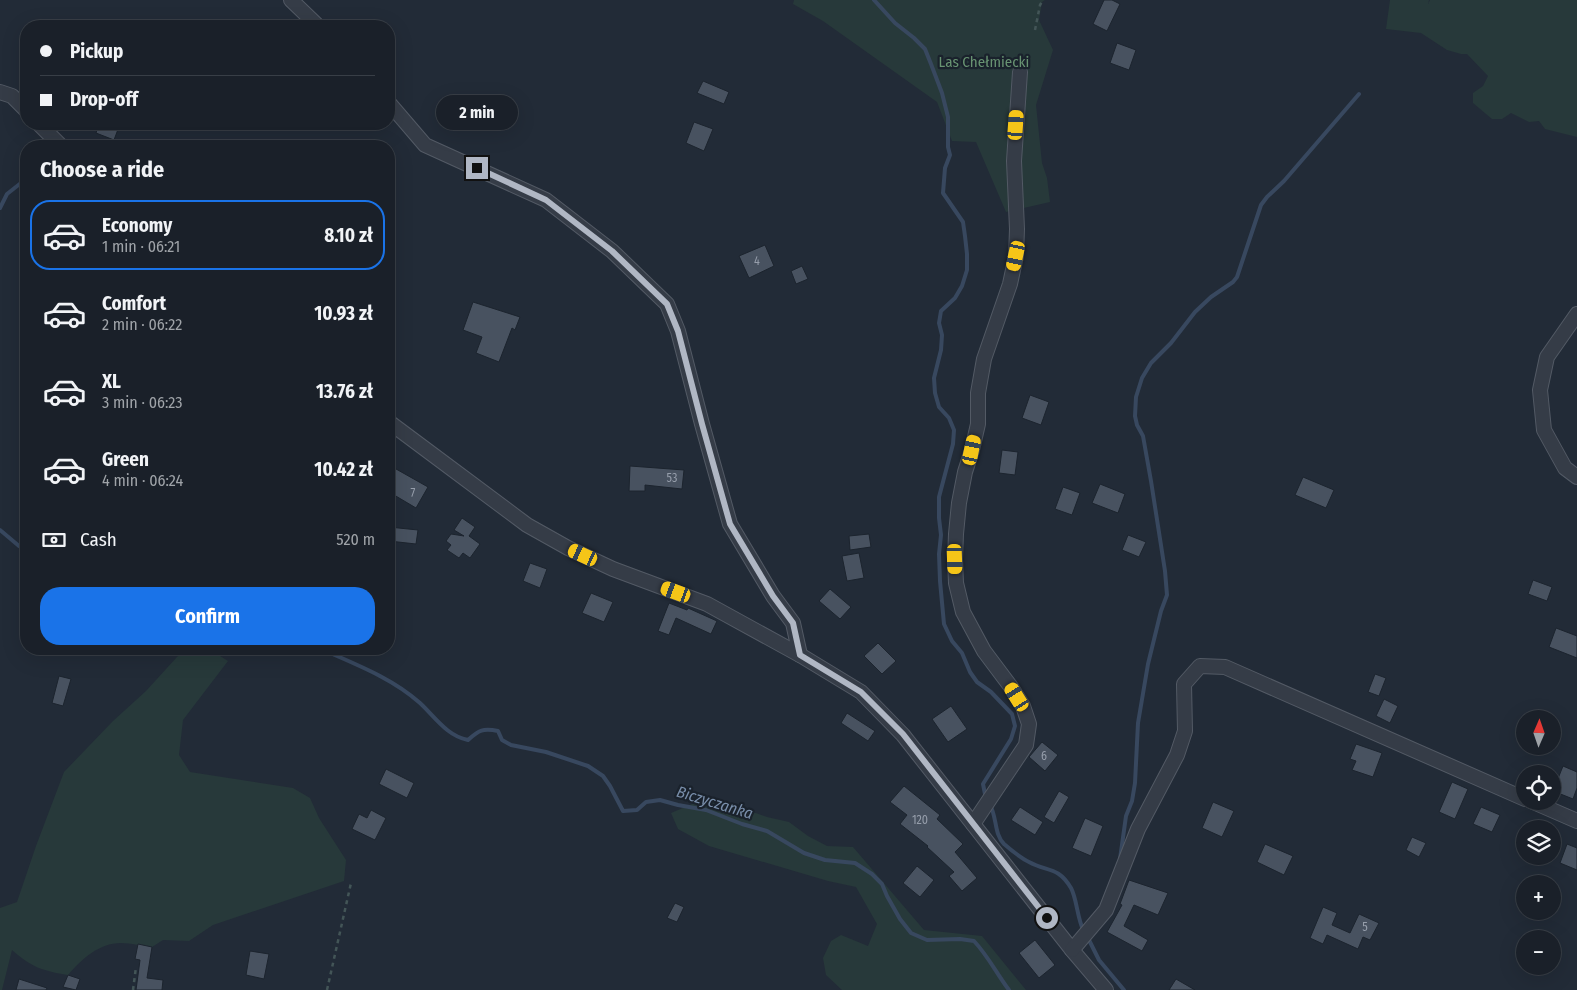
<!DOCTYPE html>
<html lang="en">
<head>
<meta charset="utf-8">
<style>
	:root { --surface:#1a2029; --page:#232831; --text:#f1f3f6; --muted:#9fa3a8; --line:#383e46; --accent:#1a73e8 }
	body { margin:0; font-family:"Fira Sans Condensed",sans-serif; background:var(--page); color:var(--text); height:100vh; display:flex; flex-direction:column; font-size:19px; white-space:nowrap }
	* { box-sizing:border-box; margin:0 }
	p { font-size:16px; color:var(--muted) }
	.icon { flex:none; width:28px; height:28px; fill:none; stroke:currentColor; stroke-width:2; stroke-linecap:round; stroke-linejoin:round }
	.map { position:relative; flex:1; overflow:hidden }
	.side { position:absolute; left:20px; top:140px; width:375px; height:515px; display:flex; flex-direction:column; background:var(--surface); border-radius:20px; box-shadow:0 5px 20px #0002,0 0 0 1px var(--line) }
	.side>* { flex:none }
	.guide { position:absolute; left:20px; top:20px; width:375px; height:110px; border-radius:20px; box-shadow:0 5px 20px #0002,0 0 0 1px var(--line); display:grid; align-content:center; height:110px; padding:0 20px; background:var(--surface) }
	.needle { width:32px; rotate:2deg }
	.tools { position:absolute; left:1516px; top:710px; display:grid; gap:10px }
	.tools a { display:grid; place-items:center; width:45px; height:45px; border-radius:50%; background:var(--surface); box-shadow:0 5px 20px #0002,0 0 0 1px var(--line); font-size:25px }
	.end { position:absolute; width:22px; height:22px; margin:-11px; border:6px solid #b0b7c4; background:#111; box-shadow:0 0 0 2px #111 }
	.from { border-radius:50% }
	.bubble { position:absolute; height:35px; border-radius:18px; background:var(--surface); box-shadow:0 5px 20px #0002,0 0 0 1px var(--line); font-size:16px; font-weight:700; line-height:35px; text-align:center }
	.car { position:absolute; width:15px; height:30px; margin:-15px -8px; border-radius:6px; box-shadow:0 0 4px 1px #0007; background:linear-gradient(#f5c518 24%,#345 0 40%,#f5c518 0 76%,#345 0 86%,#f5c518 0) }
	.guide b { display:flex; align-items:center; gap:18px; height:48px; font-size:19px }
	.guide b+b { border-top:1px solid var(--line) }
	.guide i { width:12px; height:12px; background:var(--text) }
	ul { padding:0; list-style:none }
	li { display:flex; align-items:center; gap:15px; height:70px; margin:0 10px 8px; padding:0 10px; border:2px solid transparent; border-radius:20px }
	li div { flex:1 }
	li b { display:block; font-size:19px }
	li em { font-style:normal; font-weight:700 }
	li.active { border-color:var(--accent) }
	li>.icon { width:45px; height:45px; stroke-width:1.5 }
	h2 { padding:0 20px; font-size:22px; line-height:60px }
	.pay { display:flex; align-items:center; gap:12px; height:55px; padding:0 20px; font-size:19px }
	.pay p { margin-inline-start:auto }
	.cta { display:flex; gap:10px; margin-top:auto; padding:10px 20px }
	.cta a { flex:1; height:58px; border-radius:20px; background:var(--accent); color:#fff; font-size:20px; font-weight:700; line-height:58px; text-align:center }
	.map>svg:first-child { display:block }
	.green { fill:#27393a }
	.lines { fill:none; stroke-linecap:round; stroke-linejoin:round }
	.stream { stroke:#38485f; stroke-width:4 }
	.building { fill:#485260; stroke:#1c242e }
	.minor-casing { stroke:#535a65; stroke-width:16 }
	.path { stroke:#435557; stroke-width:2.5; stroke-dasharray:4 4; stroke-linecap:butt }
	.minor { stroke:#353c47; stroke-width:14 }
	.route { stroke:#b0b7c4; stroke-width:6 }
	.labels { text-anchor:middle; stroke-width:4.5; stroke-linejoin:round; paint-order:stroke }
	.number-label { font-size:12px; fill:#969eab }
	.park-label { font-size:15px; fill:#689372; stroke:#1a222c }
	.water-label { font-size:16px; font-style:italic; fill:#798eaa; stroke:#1a222c }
</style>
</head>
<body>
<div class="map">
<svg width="1577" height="990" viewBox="0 0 1577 990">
	<rect width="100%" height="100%" fill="#222b37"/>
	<g class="green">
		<path d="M794 0H1045L1042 2 1039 20 1053 50 1036 105 1042 163 1047 178 1050 202 1006 212 976 142 952 141 937 102 823 21 793 4Z"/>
		<path d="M1390 0H1429L1428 4 1430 0H1577V137L1545 129 1539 121 1529 122 1511 113 1502 119H1492L1473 103V93L1483 86 1488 76 1467 54H1461L1447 50 1421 33 1386 29Z"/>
		<path d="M187 649H209L228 661 183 720 179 755 190 772 293 788 310 798 319 818 346 860 344 881 213 925 189 941 163 940 152 947C142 946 131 943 121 943 99 943 82 959 68 975 43 971 31 967 12 950L2 990H0V908L17 902 36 846 64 772 113 721 146 691 177 657Z"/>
		<path d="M704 799 720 800 767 817 789 822 808 836 827 846 853 847 924 930 982 936 1026 990H842L826 975 823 958 831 941 841 935 868 946 877 924 856 887 828 881 709 846 678 829 671 813Z"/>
	</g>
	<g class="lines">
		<g class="stream">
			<path d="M874 0 895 23 914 38 925 49 931 64 942 93 948 117V147L950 155 945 168 943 193 963 222 965 236 967 254V270L962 286 955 298 941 311 939 323 942 335 941 350 934 378 935 393 939 407 949 418 954 430 953 444 939 497V518L941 535 939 554 940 581 944 624 952 641 962 653 970 672 977 682 991 692 1012 714 1015 726 1011 739 983 784 986 799"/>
			<path d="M0 208 7 194 26 179"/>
			<path d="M0 530 19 546 26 548"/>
			<path d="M321 649C355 664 392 678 420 703 435 717 447 736 468 740 479 730 483 728 498 731L502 740 511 745 546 752 588 766 603 776 610 786 623 811 637 810 646 802 660 800 678 805 706 810 742 824 767 831 804 853 825 860 855 863 872 874 882 884 887 896 900 919 911 933 927 940 960 939 974 941C988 956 997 974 1009 990"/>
			<path d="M990 805C997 817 994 834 1004 844 1011 850 1021 858 1029 862 1047 872 1058 866 1071 888 1077 899 1077 918 1084 932"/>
			<path d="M1120 859 1126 816 1132 801 1135 783 1138 723 1148 664 1161 611 1167 595 1165 571 1151 481 1143 436 1137 425 1135 416 1136 397 1142 378 1151 363 1171 343 1195 312 1211 297 1233 282 1237 277 1261 205 1267 197 1284 181 1359 94"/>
			<path d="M1088 938 1099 960 1124 990"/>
		</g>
	</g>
	<g class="building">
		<path d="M1104 0H1112L1120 4 1107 31 1093 24Z"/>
		<path d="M1117 43 1136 50 1129 70 1110 63Z"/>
		<path d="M703 81 729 92 724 104 697 93Z"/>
		<path d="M694 122 713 129 704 151 686 143Z"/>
		<path d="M99 124H120L114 140 96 133Z"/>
		<path d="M765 245 774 266 749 278 739 256Z"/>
		<path d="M802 266 808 279 796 284 791 271Z"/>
		<path d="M473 302 520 317 515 330 512 328 499 362 476 353 482 337 463 330Z"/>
		<path d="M1030 395 1049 402 1041 425 1022 418Z"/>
		<path d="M1002 450 1018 452 1015 475 999 473Z"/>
		<path d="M389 465 428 487 416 508 389 492Z"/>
		<path d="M630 466 684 470 682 489 645 485V491H629Z"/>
		<path d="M1303 477 1334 490 1326 508 1295 495Z"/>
		<path d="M1100 484 1125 494 1118 513 1092 503Z"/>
		<path d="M1063 487 1080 493 1072 515 1055 509Z"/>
		<path d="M462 518 475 527 469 536 480 544 470 558 463 553 459 558 447 550 451 545 446 541 451 534 464 536 454 530Z"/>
		<path d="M389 527 418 530 416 544 389 541Z"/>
		<path d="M869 534 871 547 850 550 849 536Z"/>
		<path d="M1128 535 1146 542 1139 557 1122 550Z"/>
		<path d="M859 553 864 578 847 581 842 556Z"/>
		<path d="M530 563 547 569 540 588 523 581Z"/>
		<path d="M1533 580 1552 587 1547 601 1528 594Z"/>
		<path d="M830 589 851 607 840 619 819 601Z"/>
		<path d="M591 593 613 602 604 622 582 613Z"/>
		<path d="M669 603 687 610 688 608 717 621 711 634 676 618 669 635 658 631Z"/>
		<path d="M1556 628 1577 636V658L1549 647Z"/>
		<path d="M878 643 896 661 882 674 864 656Z"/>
		<path d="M1375 674 1386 678 1379 696 1368 692Z"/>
		<path d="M59 676 71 679 63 706 52 703Z"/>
		<path d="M1384 699 1398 706 1390 723 1376 716Z"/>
		<path d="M951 706 967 729 948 742 932 719Z"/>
		<path d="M847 713 875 731 868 741 841 723Z"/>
		<path d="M1042 742 1058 755 1045 771 1029 757Z"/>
		<path d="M1356 744 1382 753 1373 777 1352 770 1356 761 1350 759Z"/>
		<path d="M1563 766 1577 772V788L1573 799 1553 791Z"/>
		<path d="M386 769 414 783 407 798 379 784Z"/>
		<path d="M1452 782 1468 789 1455 819 1439 812Z"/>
		<path d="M904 786 940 815 937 819 963 844 955 852 977 878 962 891 949 876 954 872 927 847 928 846 900 824 907 815 890 802Z"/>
		<path d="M1059 791 1069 797 1054 823 1044 817Z"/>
		<path d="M1213 802 1234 811 1222 837 1202 828Z"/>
		<path d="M1020 807 1043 822 1035 835 1011 820Z"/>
		<path d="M1481 807 1500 815 1492 832 1473 824Z"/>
		<path d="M371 810 386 818 375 840 352 829 359 814 367 818Z"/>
		<path d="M1085 818 1103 826 1091 856 1072 848Z"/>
		<path d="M1412 837 1426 843 1419 857 1406 850Z"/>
		<path d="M1265 844 1293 856 1284 875 1257 862Z"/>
		<path d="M1567 844 1577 848V870L1560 863Z"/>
		<path d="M917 866 934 880 920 897 903 883Z"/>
		<path d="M1129 880 1168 893 1158 915 1134 905 1124 926 1148 940 1142 951 1107 932 1122 905 1120 904Z"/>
		<path d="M675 903 684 907 677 922 667 918Z"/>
		<path d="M1323 907 1337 913 1332 925 1350 933 1359 914 1379 923 1370 940 1363 937 1358 949 1327 935 1323 944 1310 938Z"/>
		<path d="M1035 940 1055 965 1039 978 1019 953Z"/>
		<path d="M138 944 152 947 147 978 163 980 162 990H136L140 960 135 959Z"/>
		<path d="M250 951 269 954 264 979 246 975Z"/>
		<path d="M68 975 80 979 76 990 63 987Z"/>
		<path d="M19 979 47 988 46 990H16Z"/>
		<path d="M1176 979 1195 990H1169Z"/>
	</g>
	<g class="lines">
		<defs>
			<g id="minor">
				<path d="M291 0 318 26"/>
				<path d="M0 92 12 96 26 110"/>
				<path d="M389 103 425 145 546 200 612 251 667 304 678 331 702 424 730 524 773 596 793 623 800 655"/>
				<path d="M39 124 61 146"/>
				<path d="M1577 314 1547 357 1540 390 1544 430 1565 468 1577 477"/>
				<path d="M389 422 527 525 568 548 613 569 707 604 800 655 861 692 903 735 1072 950 1106 990"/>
				<path d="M1531 801 1577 821"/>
				<path d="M973 824 1026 745 1029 724 1023 706 1011 687 984 651 963 612 956 583 955 559 956 534 959 503 965 472 972 450 978 424V393L984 359 1010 284 1016 256 1017 229 1014 161 1020 72"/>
				<path d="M1072 950 1106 910 1138 829 1177 755 1185 731 1184 684 1200 666 1225 667 1525 799"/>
			</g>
		</defs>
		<use href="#minor" class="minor-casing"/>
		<g class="path">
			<path d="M1035 30 1040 5 1043 0"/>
			<path d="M133 990 136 967"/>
			<path d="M327 990 351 883"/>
		</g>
		<use href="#minor" class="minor"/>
	</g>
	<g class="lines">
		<path class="route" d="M477 168 546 200 612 251 667 304 678 331 702 424 730 524 773 596 793 623 800 655 861 692 903 734 1047 918"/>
	</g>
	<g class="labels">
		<g class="number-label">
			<text x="757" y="265">4</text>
			<text x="672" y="482">53</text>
			<text x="413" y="497">7</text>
			<text x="1044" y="760">6</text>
			<text x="920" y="824">120</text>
			<text x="1365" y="931">5</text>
		</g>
		<g class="park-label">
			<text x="984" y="67">Las Chełmiecki</text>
		</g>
		<g class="water-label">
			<text transform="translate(715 802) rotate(17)" y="6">Biczyczanka</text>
		</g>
	</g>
</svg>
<div class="tools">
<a><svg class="needle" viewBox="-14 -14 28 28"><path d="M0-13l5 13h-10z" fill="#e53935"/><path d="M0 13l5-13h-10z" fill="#9fa3a8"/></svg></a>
<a><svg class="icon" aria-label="locate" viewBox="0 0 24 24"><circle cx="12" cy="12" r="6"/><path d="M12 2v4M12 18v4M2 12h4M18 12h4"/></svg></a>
<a><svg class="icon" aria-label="layers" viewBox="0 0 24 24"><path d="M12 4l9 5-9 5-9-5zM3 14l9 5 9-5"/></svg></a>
<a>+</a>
<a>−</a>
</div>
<i class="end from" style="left:1047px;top:918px"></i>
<i class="end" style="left:477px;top:168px"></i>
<div class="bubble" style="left:436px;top:95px;width:82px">2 min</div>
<i class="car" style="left:1016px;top:125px;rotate:4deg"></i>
<i class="car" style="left:1016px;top:256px;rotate:192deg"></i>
<i class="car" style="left:972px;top:450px;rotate:12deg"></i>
<i class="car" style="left:583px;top:555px;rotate:295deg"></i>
<i class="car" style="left:955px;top:559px;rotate:178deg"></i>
<i class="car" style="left:676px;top:592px;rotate:290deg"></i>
<i class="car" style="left:1017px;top:697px;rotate:328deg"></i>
<div class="guide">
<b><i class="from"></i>Pickup</b>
<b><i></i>Drop-off</b>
</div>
<section class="side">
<h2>Choose a ride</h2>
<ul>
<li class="active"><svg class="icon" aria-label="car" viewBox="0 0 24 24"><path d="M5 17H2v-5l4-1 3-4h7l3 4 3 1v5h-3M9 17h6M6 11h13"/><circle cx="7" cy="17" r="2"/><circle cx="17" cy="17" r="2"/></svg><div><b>Economy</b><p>1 min · 06:21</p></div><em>8.10 zł</em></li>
<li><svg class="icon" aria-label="car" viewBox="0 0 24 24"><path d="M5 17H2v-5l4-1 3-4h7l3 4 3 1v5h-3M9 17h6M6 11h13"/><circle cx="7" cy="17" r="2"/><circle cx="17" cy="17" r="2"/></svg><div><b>Comfort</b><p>2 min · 06:22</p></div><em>10.93 zł</em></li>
<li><svg class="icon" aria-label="car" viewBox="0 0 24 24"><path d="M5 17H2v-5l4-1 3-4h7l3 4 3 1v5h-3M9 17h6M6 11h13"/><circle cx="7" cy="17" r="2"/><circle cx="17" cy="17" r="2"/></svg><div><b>XL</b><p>3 min · 06:23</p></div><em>13.76 zł</em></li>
<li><svg class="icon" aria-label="car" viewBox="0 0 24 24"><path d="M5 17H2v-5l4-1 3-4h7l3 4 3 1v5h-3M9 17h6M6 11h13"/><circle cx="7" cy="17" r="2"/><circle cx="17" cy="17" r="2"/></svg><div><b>Green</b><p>4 min · 06:24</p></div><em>10.42 zł</em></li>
</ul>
<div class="pay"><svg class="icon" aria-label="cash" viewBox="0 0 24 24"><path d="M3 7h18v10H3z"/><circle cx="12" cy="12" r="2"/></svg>Cash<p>520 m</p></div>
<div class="cta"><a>Confirm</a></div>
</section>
</div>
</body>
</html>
